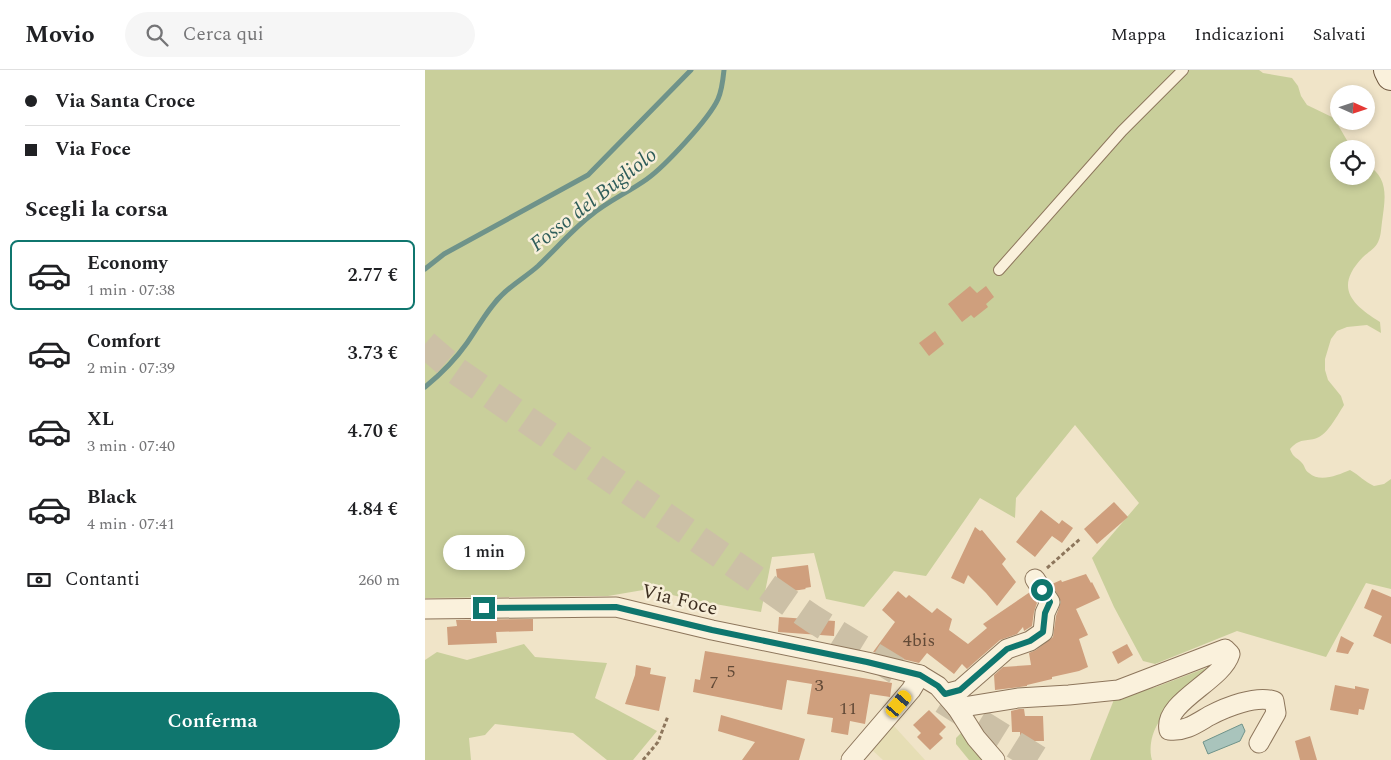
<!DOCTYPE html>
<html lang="it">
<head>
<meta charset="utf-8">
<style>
	:root { --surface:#fff; --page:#f6f6f6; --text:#202124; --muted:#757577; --line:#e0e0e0; --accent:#0f766e }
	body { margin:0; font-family:Spectral,serif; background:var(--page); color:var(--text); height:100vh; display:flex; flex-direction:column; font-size:19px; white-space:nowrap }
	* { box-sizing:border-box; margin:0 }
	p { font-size:16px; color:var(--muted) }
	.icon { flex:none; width:28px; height:28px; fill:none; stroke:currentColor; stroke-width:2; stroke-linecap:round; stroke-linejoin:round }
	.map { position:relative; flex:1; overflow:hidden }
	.panel { display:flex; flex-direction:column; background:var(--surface); width:425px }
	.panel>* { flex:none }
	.banner { display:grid; align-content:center; height:110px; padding:0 25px; background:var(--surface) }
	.needle { width:32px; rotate:93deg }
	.buttons { position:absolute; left:905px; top:15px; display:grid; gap:10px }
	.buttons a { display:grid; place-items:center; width:45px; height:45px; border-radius:50%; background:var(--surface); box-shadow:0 2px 8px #0003; font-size:25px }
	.end { position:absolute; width:22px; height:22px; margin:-11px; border:6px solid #0f766e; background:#fff; box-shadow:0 0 0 2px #fff }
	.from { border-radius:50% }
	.bubble { position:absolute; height:35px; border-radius:18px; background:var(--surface); box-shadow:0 2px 8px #0003; font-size:16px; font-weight:600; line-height:35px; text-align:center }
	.car { position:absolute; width:15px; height:30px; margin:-15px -8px; border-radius:6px; box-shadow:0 0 4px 1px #0007; background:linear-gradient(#f5c518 24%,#345 0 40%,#f5c518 0 76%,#345 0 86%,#f5c518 0) }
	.banner b { display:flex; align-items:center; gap:18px; height:48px; font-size:19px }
	.banner b+b { border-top:1px solid var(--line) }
	.banner i { width:12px; height:12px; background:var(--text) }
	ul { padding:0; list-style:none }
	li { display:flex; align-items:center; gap:15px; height:70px; margin:0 10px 8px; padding:0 15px; border:2px solid transparent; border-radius:8px }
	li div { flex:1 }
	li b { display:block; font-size:19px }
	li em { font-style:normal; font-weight:600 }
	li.selected { border-color:var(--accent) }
	li>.icon { width:45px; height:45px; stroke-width:1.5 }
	h2 { padding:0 25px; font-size:22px; line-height:60px }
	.pay { display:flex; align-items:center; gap:12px; height:55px; padding:0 25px; font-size:19px }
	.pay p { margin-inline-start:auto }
	.cta { display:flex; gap:10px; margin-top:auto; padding:10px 25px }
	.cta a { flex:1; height:58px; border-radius:30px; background:var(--accent); color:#fff; font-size:20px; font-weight:600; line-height:58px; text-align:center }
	header { display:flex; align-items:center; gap:30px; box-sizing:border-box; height:70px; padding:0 25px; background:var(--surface); border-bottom:1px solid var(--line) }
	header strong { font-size:24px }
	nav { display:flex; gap:28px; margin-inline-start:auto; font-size:18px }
	.search { width:350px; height:45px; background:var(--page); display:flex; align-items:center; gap:12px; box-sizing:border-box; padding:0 18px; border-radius:28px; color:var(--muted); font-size:19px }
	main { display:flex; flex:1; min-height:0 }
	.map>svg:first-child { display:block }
	.farmland { fill:#e6deb5 }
	.green { fill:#c9cf9b }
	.water { fill:#a9c4bc; stroke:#6f938a }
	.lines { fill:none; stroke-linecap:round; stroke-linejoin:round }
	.stream { stroke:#6f938a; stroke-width:5 }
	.building { fill:#cf9f7d }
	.secondary-tunnel { stroke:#ccc0a6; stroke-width:28; stroke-dasharray:28 14; stroke-linecap:butt }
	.lane-casing { stroke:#8d765c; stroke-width:12 }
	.street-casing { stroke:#8d765c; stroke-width:21 }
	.secondary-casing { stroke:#6f573f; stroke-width:30 }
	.path { stroke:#8d765c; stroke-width:3; stroke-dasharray:4 2.5; stroke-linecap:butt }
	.lane { stroke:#faf1dc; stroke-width:10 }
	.street { stroke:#faf1dc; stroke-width:19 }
	.secondary { stroke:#faf1dc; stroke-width:28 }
	.route { stroke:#0f766e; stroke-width:6 }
	.labels { text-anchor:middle; stroke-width:5; stroke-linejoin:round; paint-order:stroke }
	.number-label { font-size:18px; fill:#624a37 }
	.street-label { font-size:20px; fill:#3d2e20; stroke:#f7eed8 }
	.water-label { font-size:21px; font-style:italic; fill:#2f5d5a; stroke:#f7eed8 }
</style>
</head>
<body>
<header>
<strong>Movio</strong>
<div class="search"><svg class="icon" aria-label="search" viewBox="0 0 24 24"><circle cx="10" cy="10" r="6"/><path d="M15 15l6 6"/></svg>Cerca qui</div>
<nav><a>Mappa</a><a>Indicazioni</a><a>Salvati</a></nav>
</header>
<main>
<section class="panel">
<div class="banner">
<b><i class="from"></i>Via Santa Croce</b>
<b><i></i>Via Foce</b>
</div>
<h2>Scegli la corsa</h2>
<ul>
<li class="selected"><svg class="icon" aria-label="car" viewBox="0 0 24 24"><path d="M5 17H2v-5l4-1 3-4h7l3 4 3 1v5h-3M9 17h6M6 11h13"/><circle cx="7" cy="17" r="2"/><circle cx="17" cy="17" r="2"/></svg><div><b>Economy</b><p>1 min · 07:38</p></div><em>2.77 €</em></li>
<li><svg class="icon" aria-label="car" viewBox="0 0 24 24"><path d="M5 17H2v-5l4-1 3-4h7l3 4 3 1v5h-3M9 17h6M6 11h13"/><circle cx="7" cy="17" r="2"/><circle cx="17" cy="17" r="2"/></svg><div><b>Comfort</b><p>2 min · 07:39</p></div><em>3.73 €</em></li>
<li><svg class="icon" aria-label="car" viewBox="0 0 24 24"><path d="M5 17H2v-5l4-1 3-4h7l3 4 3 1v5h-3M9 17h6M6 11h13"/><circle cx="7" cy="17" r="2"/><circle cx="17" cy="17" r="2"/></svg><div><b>XL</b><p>3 min · 07:40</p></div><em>4.70 €</em></li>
<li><svg class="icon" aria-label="car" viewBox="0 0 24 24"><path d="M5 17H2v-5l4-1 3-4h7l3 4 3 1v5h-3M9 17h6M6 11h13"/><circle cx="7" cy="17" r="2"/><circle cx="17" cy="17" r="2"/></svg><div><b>Black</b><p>4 min · 07:41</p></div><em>4.84 €</em></li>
</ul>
<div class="pay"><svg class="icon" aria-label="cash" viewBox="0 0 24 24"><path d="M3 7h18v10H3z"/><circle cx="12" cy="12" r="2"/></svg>Contanti<p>260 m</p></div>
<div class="cta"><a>Conferma</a></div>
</section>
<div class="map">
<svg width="966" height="690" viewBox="0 0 966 690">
	<rect width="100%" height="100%" fill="#f0e4c8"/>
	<path class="farmland" d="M468 655 500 690H458L445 678Z"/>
	<g class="green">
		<path d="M0 0H834L838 3 867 8 873 16 876 26 882 35 909 48 927 79H914V106H941V94C965 108 960 129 957 152 956 159 956 168 952 174 948 180 942 183 938 187 909 217 926 234 955 252L956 263 942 255 922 257 912 261 906 269 900 289V300L903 310 916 326 919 335C914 343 903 363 894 367 882 373 877 366 865 379 869 389 871 386 877 393 880 396 880 401 884 403 895 413 913 405 925 400 934 405 940 412 949 416L959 414 966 409V519L941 513 901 587 812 561 730 594 718 591 689 537 667 488 714 433 650 355 591 428 590 448 555 428 501 506 469 501 439 537 401 529 389 483 347 487 336 542 267 530 224 519 183 526 0 528Z"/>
		<path d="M99 574 110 587 182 593 170 628 232 661 208 690H182L148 663 70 654 60 665 44 668 46 690H0V590L12 582 42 590Z"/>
		<path d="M781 598H787C761 623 718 650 727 690H665L690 627 731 617Z"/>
		<path d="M539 660 560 690H544L531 674V668Z"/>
	</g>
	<path class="water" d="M817 654 820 661 815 671 783 684 778 672Z"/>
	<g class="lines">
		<g class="stream">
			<path d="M0 199 19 184 163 105 266 0"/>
			<path d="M0 317C16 304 30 290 42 273 54 256 64 236 80 222 91 212 103 205 113 196 131 179 146 161 165 146 183 131 204 122 222 109 240 96 284 49 293 29 297 20 298 10 299 0"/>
		</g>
	</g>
	<g class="building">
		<path d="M545 216 552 223 561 216 569 227 561 234 563 237 549 248 546 245 537 252 523 234Z"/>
		<path d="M510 261 519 274 504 286 494 273Z"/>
		<path d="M689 432 703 447 672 474 659 459Z"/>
		<path d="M616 440 634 454 637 450 648 458 637 473 627 466 610 487 591 472Z"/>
		<path d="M550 457 555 461 557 460 581 489 577 494 591 512 572 536 561 523 543 505 539 514 526 508Z"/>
		<path d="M383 495 386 517 380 518 381 519 354 523 351 499Z"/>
		<path d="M661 504 666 513 667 512 675 528 651 539 663 565 654 569 663 597 654 601 627 607V609L602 615V616L570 620 569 605 578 597 606 595 604 583 611 580 628 567 631 546 636 532 627 514 636 510 637 512Z"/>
		<path d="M947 519 966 527V574L948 566 957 546 939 538Z"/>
		<path d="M473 521 481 528 484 525 507 543 512 538 527 549 524 560 543 574 562 558 558 554 605 522 612 533 609 542 607 556 599 561 598 557 592 564 575 570 542 599 537 594 529 604 502 583 494 593 448 582 470 552 457 540Z"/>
		<path d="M354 547 410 551 409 566 353 562Z"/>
		<path d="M108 549V561L71 562 72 573 23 575 22 557 32 556 31 550Z"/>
		<path d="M916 566 929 573 923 584 911 582Z"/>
		<path d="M702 574 708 585 693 594 687 582Z"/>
		<path d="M280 581 467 613 465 627 445 624 440 654 425 651 423 665 406 662 408 648 382 644 387 614 362 610 357 640 268 622 270 609 275 610Z"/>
		<path d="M211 595 226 598 225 604 241 607 234 641 200 634 210 605Z"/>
		<path d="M910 615 930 619V616L944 619 939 640 934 639 933 645 905 640Z"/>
		<path d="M594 639H599L600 646H618L619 671H608V674L595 675V662H587L586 641Z"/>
		<path d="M504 640 521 657 514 664 518 668 505 680 492 667 496 663 488 655Z"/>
		<path d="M296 645 380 669 374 690H317L330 672 293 661Z"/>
		<path d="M885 666 892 690H875L870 671Z"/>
	</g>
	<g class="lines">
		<g class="secondary-tunnel">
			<path d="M0 274 30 300 388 549 474 602"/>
			<path d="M518 630 614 690"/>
		</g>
		<defs>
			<path id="lane" d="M574 200 697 61 758 0"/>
			<g id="street">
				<path d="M0 539 191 537 287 560 442 592 495 605 513 616 532 638 551 668 570 690"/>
				<path d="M520 624 535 620 582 579 605 571 618 562 620 543 625 532 610 509"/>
				<path d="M532 638 593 628 644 625 693 620 800 579 805 584C797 611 738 632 744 660 760 662 772 653 784 646 801 637 831 625 849 631L851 643 834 673"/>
				<path d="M426 690 486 620 495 605"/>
			</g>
			<path id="secondary" d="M963 0 966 6"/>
		</defs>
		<use href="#lane" class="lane-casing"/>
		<use href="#street" class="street-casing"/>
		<use href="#secondary" class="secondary-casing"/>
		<g class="path">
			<path d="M622 498 655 469"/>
			<path d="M218 690 233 672 243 646"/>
		</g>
		<use href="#lane" class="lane"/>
		<use href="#street" class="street"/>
		<use href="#secondary" class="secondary"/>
	</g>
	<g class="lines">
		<path class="route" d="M59 538 191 537 287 560 442 592 495 605 513 616 520 624 535 620 582 579 605 571 618 562 620 543 625 532 617 520"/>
	</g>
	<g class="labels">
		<g class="number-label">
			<text x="494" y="576">4bis</text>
			<text x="306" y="607">5</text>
			<text x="289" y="618">7</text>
			<text x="394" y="621">3</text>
			<text x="423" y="644">11</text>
		</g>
		<g class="street-label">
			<text transform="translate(255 529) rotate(14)" y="7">Via Foce</text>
		</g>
		<g class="water-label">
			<text transform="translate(168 129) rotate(-38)" y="7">Fosso del Bugliolo</text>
		</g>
	</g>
</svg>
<div class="buttons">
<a><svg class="needle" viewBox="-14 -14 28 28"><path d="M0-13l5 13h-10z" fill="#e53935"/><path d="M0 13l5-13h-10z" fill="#757577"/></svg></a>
<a><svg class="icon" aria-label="locate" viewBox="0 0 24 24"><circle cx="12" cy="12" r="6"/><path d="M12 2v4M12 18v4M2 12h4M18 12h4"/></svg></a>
</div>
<i class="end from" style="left:617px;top:520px"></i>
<i class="end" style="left:59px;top:538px"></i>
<div class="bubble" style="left:18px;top:465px;width:82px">1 min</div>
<i class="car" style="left:474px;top:634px;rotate:40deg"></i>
</div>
</main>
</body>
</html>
